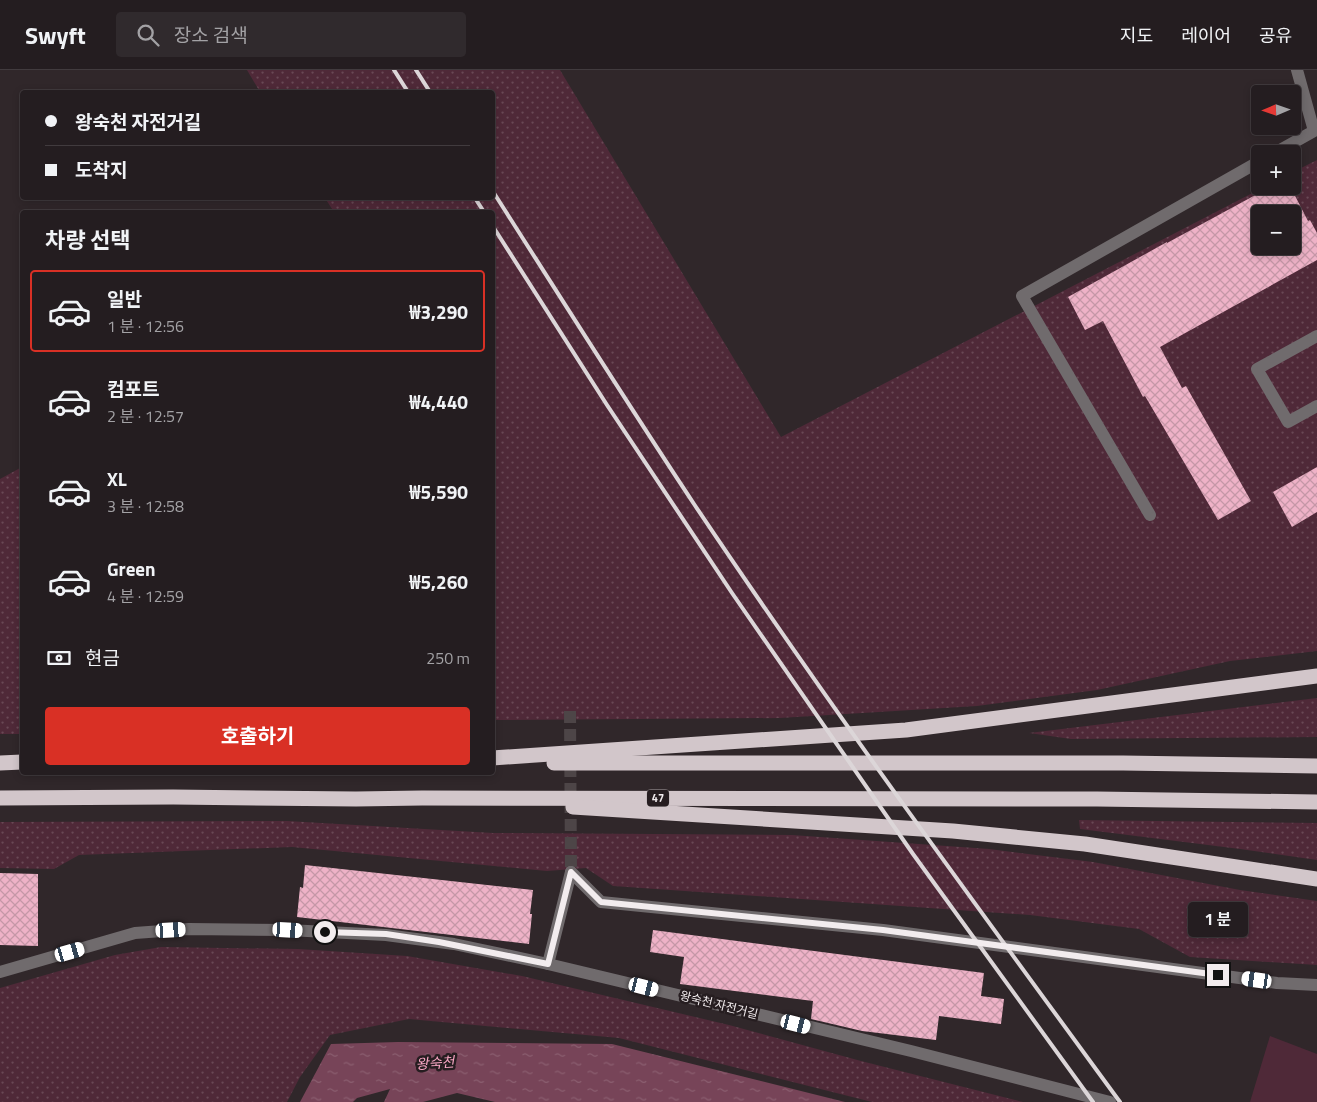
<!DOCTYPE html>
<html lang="ko">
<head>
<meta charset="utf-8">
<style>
	:root { --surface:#241d20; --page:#302a2d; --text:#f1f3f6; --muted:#a3a2a5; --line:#413b3e; --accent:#d93025 }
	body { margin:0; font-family:"Titillium Web","Noto Sans KR",sans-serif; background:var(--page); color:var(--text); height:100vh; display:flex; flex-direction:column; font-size:19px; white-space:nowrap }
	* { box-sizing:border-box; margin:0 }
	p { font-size:16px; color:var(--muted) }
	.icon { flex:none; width:28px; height:28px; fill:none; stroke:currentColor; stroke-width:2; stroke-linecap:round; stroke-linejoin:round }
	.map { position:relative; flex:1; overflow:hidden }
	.details { position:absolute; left:20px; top:140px; width:475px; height:565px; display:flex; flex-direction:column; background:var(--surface); border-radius:5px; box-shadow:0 2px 8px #0003,0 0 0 1px var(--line) }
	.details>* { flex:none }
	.guide { position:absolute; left:20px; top:20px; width:475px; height:110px; border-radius:5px; box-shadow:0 2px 8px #0003,0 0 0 1px var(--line); display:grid; align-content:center; height:110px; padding:0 25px; background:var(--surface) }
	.needle { width:32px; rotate:268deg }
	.controls { position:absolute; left:1251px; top:15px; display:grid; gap:10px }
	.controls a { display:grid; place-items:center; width:50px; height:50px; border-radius:5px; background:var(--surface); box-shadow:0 2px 8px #0003,0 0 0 1px var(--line); font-size:25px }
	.end { position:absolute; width:22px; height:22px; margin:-11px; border:6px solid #f2ecee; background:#111; box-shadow:0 0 0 2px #111 }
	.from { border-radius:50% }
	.bubble { position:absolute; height:35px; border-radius:5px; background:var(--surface); box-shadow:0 2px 8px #0003,0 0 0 1px var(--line); font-size:16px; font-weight:700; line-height:35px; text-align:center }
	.car { position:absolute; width:15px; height:30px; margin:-15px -8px; border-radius:6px; box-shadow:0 0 4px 1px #0007; background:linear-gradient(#fff 24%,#345 0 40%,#fff 0 76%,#345 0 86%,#fff 0) }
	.guide b { display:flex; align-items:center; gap:18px; height:48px; font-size:19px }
	.guide b+b { border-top:1px solid var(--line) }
	.guide i { width:12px; height:12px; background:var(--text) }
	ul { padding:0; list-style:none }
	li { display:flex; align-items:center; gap:15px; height:82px; margin:0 10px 8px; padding:0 15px; border:2px solid transparent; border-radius:5px }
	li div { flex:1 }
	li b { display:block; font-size:19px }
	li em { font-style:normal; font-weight:700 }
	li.selected { border-color:var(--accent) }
	li>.icon { width:45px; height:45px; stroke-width:1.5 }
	h2 { padding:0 25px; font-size:22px; line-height:60px }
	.pay { display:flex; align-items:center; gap:12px; height:55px; padding:0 25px; font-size:19px }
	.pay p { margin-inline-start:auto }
	.button { display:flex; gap:10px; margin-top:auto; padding:10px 25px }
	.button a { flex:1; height:58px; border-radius:5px; background:var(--accent); color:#fff; font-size:20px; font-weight:700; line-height:58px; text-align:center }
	header { display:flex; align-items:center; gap:30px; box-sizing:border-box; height:70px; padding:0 25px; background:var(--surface); border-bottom:1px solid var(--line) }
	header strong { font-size:24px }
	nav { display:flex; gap:28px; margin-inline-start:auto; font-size:18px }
	.search { width:350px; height:45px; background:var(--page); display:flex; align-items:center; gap:12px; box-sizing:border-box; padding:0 18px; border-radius:5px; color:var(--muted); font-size:19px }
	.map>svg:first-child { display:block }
	.grass { fill:url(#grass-dots); fill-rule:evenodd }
	.garden { fill:#4f2938 }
	.water { fill:url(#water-ripples) }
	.building { fill:url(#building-cross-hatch); fill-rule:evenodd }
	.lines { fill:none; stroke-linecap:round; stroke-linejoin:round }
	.street-tunnel { stroke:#4d4547; stroke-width:12; stroke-dasharray:12 6; stroke-linecap:butt }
	.lane { stroke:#706b6d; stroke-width:12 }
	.street { stroke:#706b6d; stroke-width:12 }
	.highway { stroke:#d2c6ca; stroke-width:15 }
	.rail { stroke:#dcd6d8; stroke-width:4 }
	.route { stroke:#f2ecee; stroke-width:6 }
	.labels { text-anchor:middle; stroke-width:5; stroke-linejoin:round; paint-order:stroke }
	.shield { fill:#261d20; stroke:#b5aeb0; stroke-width:1 }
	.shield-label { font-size:11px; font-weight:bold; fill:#f2ecee }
	.street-label { font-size:12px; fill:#f2ecee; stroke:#261d20 }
	.water-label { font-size:14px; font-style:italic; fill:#fba8c6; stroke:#261d20 }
</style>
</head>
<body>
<header>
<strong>Swyft</strong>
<div class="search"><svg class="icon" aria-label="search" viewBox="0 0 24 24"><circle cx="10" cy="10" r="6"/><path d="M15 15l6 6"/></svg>장소 검색</div>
<nav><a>지도</a><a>레이어</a><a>공유</a></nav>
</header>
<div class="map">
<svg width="1317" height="1032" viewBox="0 0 1317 1032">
	<defs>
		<pattern id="grass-dots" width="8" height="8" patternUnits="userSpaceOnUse" patternTransform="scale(1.25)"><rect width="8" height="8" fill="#4f2938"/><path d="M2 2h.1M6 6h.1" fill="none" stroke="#694855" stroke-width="1.8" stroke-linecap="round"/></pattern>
		<pattern id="water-ripples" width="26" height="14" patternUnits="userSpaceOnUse" patternTransform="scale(1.25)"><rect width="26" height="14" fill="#774458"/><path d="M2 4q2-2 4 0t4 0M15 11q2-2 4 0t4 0" fill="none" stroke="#8b5f70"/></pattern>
		<pattern id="building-cross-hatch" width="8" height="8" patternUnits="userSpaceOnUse" patternTransform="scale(1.25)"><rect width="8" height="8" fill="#eeb2c7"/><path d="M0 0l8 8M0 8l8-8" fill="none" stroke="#c597a7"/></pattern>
	</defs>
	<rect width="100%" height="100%" fill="#30272a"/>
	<g class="grass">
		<path d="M247 0H560L781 367 1266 116H1292L1293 102 1317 90V581L1230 591 1097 620 977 636 780 648 493 650 492 142H334L325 128H492V22H260ZM1260 144H1292V176H1260Z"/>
		<path d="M22 397V664H0V409Z"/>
		<path d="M1317 628V667L1071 669 1029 663Z"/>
		<path d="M1079 750 1317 753V790L1240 779 1080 759Z"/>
		<path d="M287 751 493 763 792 765 989 779 1093 792 1240 820 1317 831V895L1190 887 1139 859 1030 845 613 816 586 798 547 801 292 777 79 785 54 799 0 798V752Z"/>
		<path d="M161 877 298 879 407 886 522 906 729 955 861 991 1023 1032H872L619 968 409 949 330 965 300 1007 287 1032H0V918L115 885Z"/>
	</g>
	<path class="garden" d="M1270 966 1317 984V1032H1250Z"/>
	<path class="water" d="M398 972 612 974 845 1032H495L457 1023 423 1032H384L390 1019 357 1028 353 1032H300L331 974Z"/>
	<g class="building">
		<path d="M1272 116H1290L1308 151 1310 150 1317 163V190L1160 277 1182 318 1186 316 1251 431 1218 450 1145 326 1143 327 1103 251 1085 260 1068 227 1167 172V173ZM1260 144H1292V176H1260Z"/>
		<path d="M1317 397V442L1292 457 1273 422Z"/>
		<path d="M305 795 533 820 530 844H532L529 874 297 847 300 817 303 818Z"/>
		<path d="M0 803 38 804V876L0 875Z"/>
		<path d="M653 860 984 903 981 926 1004 929 1001 954 939 946 936 970 862 961 811 949 813 931 680 914 684 887 650 882Z"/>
	</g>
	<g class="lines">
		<path class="street-tunnel" d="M570 641 571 802"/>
		<g class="lane">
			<path d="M1273 84 1314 61 1297 0"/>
			<path d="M1317 266 1257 299 1288 352 1317 336"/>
			<path d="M1150 445 1022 226 1260 91"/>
			<path d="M548 894 571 802"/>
			<path d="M0 902 135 863 189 859 288 860 386 865 454 874 548 894 911 981 1110 1032"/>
		</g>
		<path class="street" d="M571 802 601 832 883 860 1277 913 1317 915"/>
		<g class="highway">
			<path d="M492 688 906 660 1317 606"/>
			<path d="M0 693 22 692"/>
			<path d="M554 693H1123L1317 696"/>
			<path d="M0 728 173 727 356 729 422 728 1097 729 1317 732"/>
			<path d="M573 737 953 761 1085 774 1317 809"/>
		</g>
		<g class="rail">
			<path d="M394 0 408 22"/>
			<path d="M416 0 430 22"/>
			<path d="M492 120C559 225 625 330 694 434 830 637 975 834 1120 1032"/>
			<path d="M475 128 484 142"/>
			<path d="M492 155 607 335 732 523 913 784 1093 1032"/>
		</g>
	</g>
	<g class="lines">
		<path class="route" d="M325 862 386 864 439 872 548 894 571 802 601 832 883 860 1218 905"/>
	</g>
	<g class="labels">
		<rect class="shield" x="647" y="719.5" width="22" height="17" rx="4"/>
		<g class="shield-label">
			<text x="658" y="732">47</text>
		</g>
		<g class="street-label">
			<text transform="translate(719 935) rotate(14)" y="4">왕숙천 자전거길</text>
		</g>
		<g class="water-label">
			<text transform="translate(435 993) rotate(-4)" y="5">왕숙천</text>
		</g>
	</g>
</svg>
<div class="controls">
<a><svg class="needle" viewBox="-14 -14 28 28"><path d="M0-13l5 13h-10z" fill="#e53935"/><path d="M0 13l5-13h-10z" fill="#a3a2a5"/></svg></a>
<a>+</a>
<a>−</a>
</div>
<i class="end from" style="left:325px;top:862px"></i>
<i class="end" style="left:1218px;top:905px"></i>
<div class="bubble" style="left:1188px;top:832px;width:60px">1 분</div>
<i class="car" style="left:171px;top:860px;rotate:87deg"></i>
<i class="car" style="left:288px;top:860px;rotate:93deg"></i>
<i class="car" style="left:70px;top:882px;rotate:74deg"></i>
<i class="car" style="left:1257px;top:910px;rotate:278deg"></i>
<i class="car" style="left:644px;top:917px;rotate:104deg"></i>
<i class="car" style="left:796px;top:954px;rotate:104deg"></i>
<div class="guide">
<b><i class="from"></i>왕숙천 자전거길</b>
<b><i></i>도착지</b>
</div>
<section class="details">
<h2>차량 선택</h2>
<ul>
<li class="selected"><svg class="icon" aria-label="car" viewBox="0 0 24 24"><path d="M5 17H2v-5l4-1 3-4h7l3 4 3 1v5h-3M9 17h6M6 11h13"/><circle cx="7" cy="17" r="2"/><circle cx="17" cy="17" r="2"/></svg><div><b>일반</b><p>1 분 · 12:56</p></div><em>₩3,290</em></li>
<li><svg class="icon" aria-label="car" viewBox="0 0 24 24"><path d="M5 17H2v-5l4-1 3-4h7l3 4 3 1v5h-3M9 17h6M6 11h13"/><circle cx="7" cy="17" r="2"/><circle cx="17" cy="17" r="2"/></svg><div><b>컴포트</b><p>2 분 · 12:57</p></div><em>₩4,440</em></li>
<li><svg class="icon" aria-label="car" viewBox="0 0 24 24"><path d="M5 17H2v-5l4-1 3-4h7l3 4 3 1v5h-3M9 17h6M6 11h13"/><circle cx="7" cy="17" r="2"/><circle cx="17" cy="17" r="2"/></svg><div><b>XL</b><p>3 분 · 12:58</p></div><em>₩5,590</em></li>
<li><svg class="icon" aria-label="car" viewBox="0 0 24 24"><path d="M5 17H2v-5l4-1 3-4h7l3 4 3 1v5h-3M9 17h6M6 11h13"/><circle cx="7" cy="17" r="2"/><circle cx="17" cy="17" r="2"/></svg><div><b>Green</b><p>4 분 · 12:59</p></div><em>₩5,260</em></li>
</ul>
<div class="pay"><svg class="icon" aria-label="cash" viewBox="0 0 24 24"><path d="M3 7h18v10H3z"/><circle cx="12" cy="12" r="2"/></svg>현금<p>250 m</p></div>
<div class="button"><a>호출하기</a></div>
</section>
</div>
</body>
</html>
